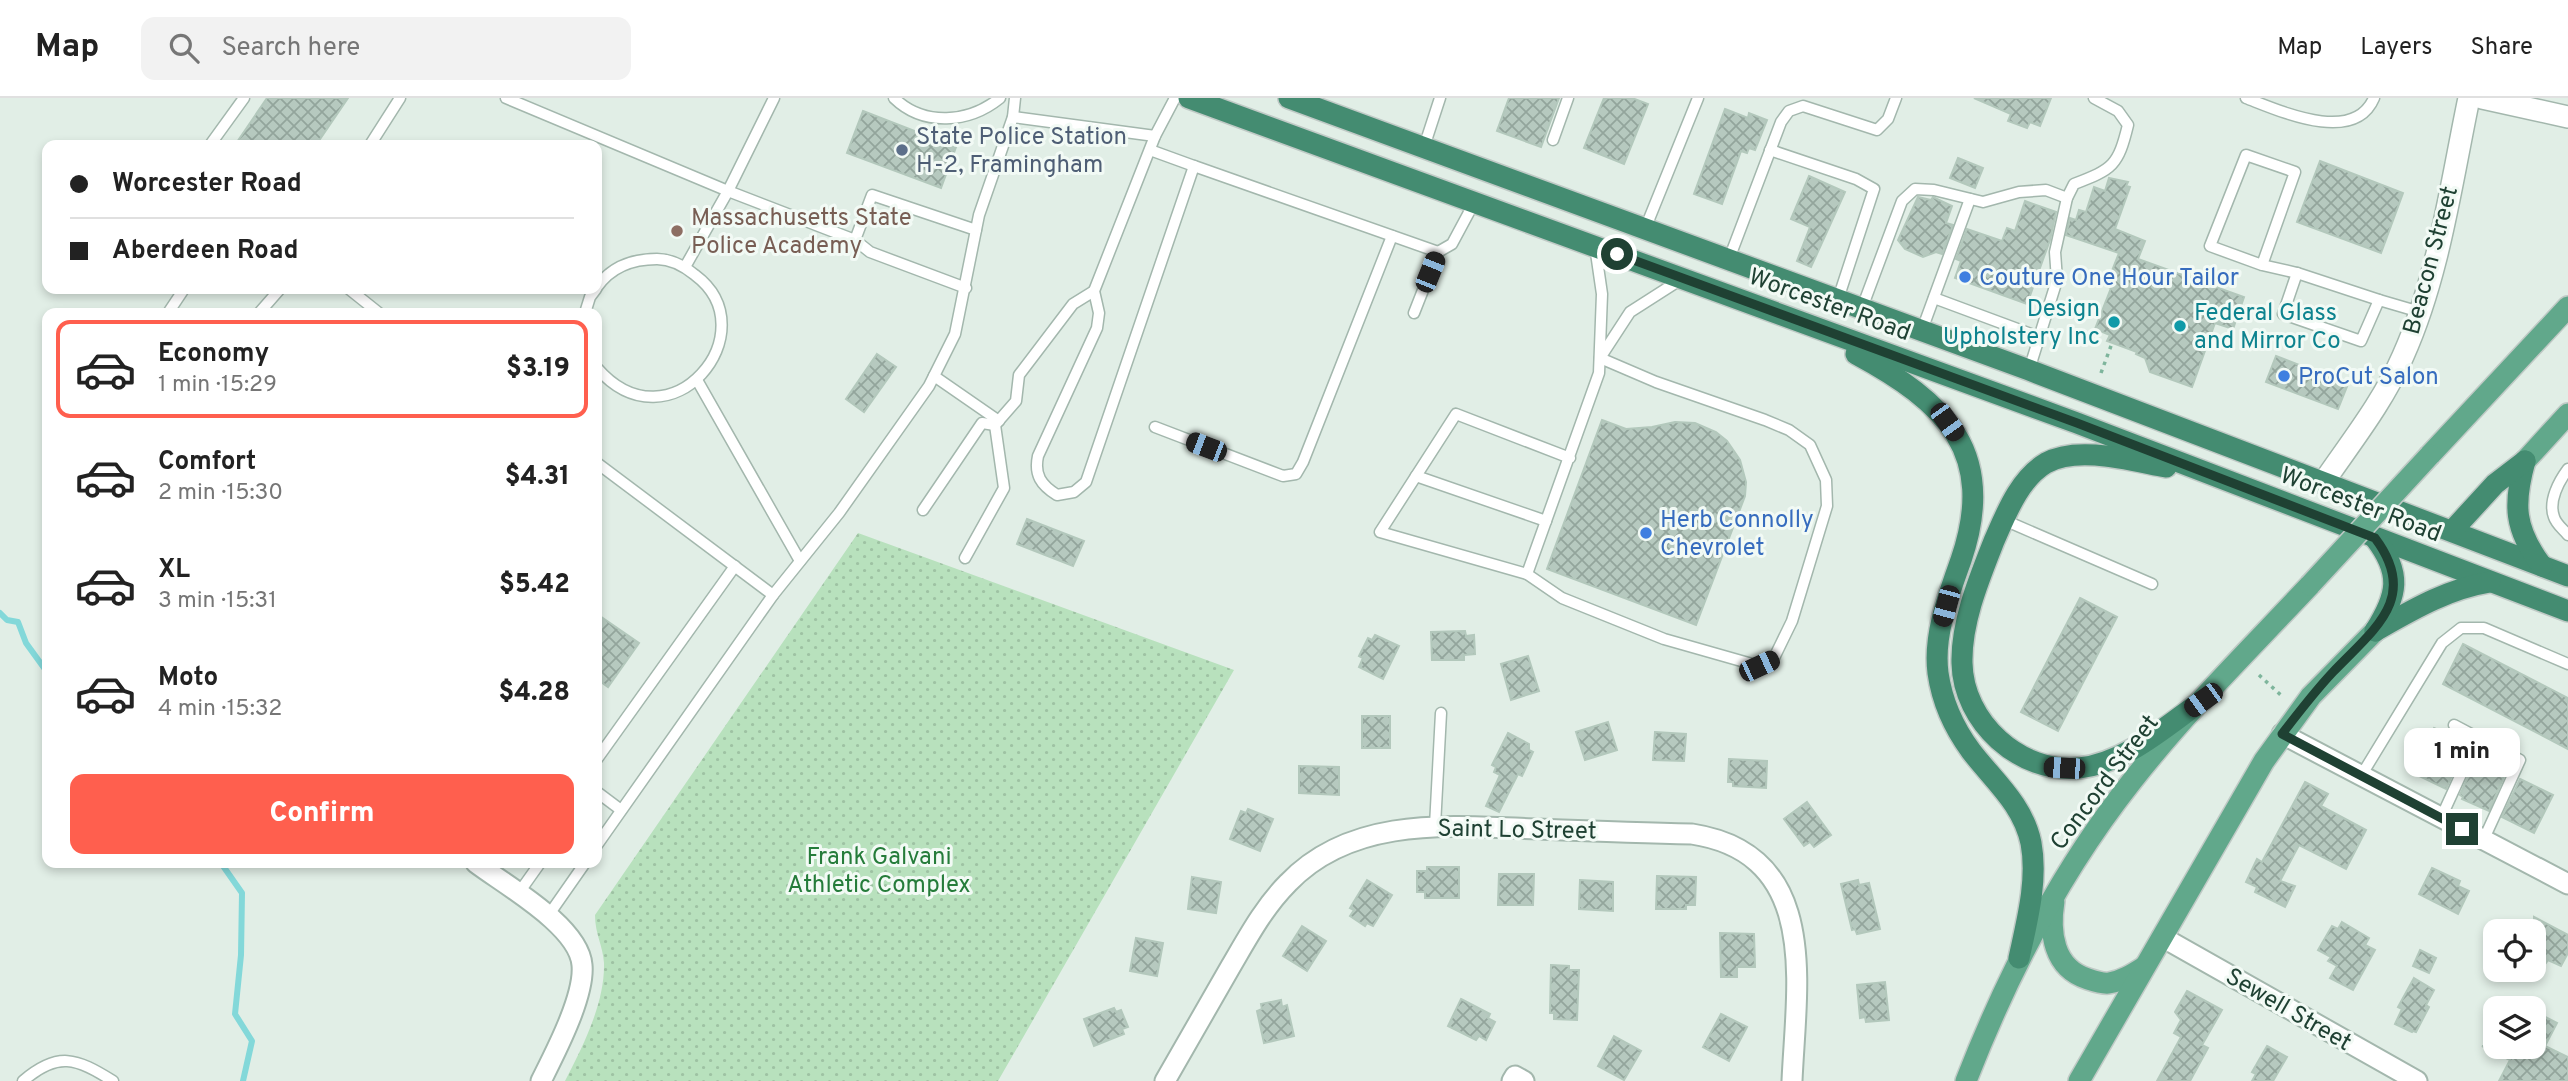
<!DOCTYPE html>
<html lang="en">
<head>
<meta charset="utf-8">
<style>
	:root { --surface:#fff; --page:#f2f2f2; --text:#222; --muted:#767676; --line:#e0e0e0; --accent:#ff5f4e }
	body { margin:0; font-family:Overpass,sans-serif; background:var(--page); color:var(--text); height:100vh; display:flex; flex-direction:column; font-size:26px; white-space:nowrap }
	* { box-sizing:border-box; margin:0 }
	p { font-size:23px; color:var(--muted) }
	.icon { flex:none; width:38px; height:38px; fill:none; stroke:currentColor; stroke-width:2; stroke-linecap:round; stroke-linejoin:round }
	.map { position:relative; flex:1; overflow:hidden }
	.drawer { position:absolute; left:42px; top:210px; width:560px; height:560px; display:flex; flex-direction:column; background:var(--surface); border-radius:14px; box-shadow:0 4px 10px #0003 }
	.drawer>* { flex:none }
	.hud { position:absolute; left:42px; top:42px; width:560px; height:154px; border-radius:14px; box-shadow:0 4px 10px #0003; display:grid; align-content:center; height:154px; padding:0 28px; background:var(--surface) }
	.fabs { position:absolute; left:2483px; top:821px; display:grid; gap:14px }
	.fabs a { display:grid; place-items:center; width:63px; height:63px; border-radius:14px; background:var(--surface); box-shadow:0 4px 10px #0003; font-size:35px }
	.end { position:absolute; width:32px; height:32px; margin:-16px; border:9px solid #1f4133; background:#fff; box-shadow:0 0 0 4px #fff }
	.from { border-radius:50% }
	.bubble { position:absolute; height:49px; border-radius:14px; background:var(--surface); box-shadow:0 4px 10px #0003; font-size:23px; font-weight:800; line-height:49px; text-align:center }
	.car { position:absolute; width:21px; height:42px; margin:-21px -10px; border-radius:9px; box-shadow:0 0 5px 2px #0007; background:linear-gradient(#222 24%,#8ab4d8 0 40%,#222 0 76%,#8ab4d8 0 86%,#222 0) }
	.hud b { display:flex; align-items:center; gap:24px; height:66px; font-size:26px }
	.hud b+b { border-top:2px solid var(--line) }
	.hud i { width:18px; height:18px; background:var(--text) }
	ul { padding:12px 0 0; list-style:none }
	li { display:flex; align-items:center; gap:21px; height:98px; margin:0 14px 10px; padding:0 14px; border:4px solid transparent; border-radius:14px }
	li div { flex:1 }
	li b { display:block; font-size:26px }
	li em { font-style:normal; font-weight:800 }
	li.on { border-color:var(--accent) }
	li>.icon { width:63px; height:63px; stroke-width:1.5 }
	.button { display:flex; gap:14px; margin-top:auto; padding:14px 28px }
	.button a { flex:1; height:80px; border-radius:14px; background:var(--accent); color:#fff; font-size:28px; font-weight:800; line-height:80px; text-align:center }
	header { display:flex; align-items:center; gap:42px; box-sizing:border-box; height:98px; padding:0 35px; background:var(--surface); border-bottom:2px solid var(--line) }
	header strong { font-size:33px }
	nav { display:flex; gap:38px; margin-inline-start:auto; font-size:24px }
	.search { width:490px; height:63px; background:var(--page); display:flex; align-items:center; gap:18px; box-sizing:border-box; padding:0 24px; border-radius:14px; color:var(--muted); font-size:26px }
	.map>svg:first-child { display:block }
	.park { fill:url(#park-dots) }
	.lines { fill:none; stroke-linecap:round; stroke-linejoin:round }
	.stream { stroke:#83d8d9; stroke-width:6 }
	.building { fill:url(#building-cross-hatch); stroke:#b3c8bc; stroke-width:2 }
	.service-casing { stroke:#a3b7ad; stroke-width:13 }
	.minor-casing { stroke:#a3b7ad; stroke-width:23 }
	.tertiary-casing { stroke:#a3b7ad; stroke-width:24 }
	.primary-casing { stroke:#c0cac6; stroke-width:24 }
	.trunk-casing { stroke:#c0cac6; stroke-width:24 }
	.path { stroke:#7eb59c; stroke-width:3.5; stroke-dasharray:3.5 5; stroke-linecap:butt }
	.service { stroke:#fff; stroke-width:10 }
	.minor { stroke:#fff; stroke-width:19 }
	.tertiary { stroke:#fff; stroke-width:21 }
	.primary { stroke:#61a88b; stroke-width:21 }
	.trunk { stroke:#448c71; stroke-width:21 }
	.primary-bridge-casing { stroke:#c0cac6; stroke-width:24; stroke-linecap:butt }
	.primary-bridge { stroke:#61a88b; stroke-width:21 }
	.route { stroke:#1f4133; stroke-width:9 }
	.service-dot { fill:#5c6f8a; stroke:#f2faf5; stroke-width:2.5 }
	.education-dot { fill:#8d6e63; stroke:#f2faf5; stroke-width:2.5 }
	.shop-dot { fill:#3f7fe0; stroke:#f2faf5; stroke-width:2.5 }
	.culture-dot { fill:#0f9aa8; stroke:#f2faf5; stroke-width:2.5 }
	.labels { text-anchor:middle; stroke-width:6; stroke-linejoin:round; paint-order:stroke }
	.service-label { font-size:24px; fill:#4e5e75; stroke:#f2faf5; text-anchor:start }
	.education-label { font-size:24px; fill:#785e54; stroke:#f2faf5; text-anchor:start }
	.street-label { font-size:24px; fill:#1f4133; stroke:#f2faf5 }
	.shop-label { font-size:24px; fill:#366cbe; stroke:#f2faf5; text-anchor:start }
	.culture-label { font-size:24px; fill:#0d838f; stroke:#f2faf5; text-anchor:end }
	.park-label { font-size:24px; fill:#257c3a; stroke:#f2faf5 }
</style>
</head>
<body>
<header>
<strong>Map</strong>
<div class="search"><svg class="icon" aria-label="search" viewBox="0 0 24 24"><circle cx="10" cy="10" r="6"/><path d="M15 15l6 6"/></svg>Search here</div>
<nav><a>Map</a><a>Layers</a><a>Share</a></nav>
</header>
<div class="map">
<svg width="2568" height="983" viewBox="0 0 2568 983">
	<defs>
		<pattern id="park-dots" width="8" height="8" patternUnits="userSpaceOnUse" patternTransform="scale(1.75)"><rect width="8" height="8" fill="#b8e1bd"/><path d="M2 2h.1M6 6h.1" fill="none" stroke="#9ec2a3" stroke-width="1.8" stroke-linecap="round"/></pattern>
		<pattern id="building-cross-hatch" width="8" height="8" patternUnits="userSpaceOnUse" patternTransform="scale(1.75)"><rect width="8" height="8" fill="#b6c9bf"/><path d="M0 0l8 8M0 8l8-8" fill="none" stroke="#93a59c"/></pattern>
	</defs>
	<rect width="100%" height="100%" fill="#e1eee6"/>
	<path class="park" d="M858 435 1234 572 998 983H565C583 948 605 905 604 865 603 848 595 836 595 817Z"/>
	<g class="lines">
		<g class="stream">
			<path d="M0 515 7 522 18 524 26 545 47 574"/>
			<path d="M221 765 242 795 241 857 235 916 252 943 243 983"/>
		</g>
	</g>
	<g class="building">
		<path d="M267 0H348L316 47H235Z"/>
		<path d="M1509 0H1559L1541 49 1497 33Z"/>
		<path d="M1604 0H1632L1648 6 1624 66 1584 50Z"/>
		<path d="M1974 0H2051L2040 28 2030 24 2027 30 2008 23 2011 16Z"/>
		<path d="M1725 11 1748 20 1749 15 1767 22 1755 52 1749 50 1747 55 1741 53 1722 106 1694 96Z"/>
		<path d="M863 13 956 49 941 90 847 55Z"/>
		<path d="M1958 60 1983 70 1975 90 1950 80Z"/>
		<path d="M2320 63 2403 95 2381 155 2297 124Z"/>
		<path d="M1809 78 1845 94 1811 169 1797 163 1810 129 1791 121Z"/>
		<path d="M2109 80 2128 84 2126 88 2130 89 2115 131 2145 143 2138 161 2244 199 2233 231 2215 225 2192 289 2150 274 2145 260 2136 256 2137 254 2107 243 2110 237 2095 231 2111 190 2106 188 2119 155 2066 137 2070 120 2076 122 2079 112 2086 114 2094 89 2105 93Z"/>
		<path d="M1918 99 1931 102 1933 99 1952 108 1946 125 1953 127 1942 156 1936 154 1923 159 1905 151 1898 142Z"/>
		<path d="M2025 103 2056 114 2050 142 2027 206 1955 180 1961 163 1956 161 1967 131 2002 143 2007 130 2015 133Z"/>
		<path d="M877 256 896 269 864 314 846 301Z"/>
		<path d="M2276 258 2348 286 2338 311 2266 284Z"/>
		<path d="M1602 322 1626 331 1652 329 1675 324 1695 325 1716 334 1727 343 1740 362 1746 384 1745 398 1696 527 1547 471Z"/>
		<path d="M1027 421 1084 443 1073 468 1017 446Z"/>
		<path d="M2080 500 2117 519 2058 633 2021 614Z"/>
		<path d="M597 516 639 545 608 589 597 581Z"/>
		<path d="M1465 533 1466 538 1474 537 1475 556 1464 557V562H1432L1431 534Z"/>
		<path d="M1375 537 1399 548 1383 581 1359 569 1363 560 1359 558 1368 540 1372 542Z"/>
		<path d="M2463 546 2568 600V651L2443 586Z"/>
		<path d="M1528 558 1539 593 1511 602 1501 566Z"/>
		<rect x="1362" y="618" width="28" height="32"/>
		<path d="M1608 624 1617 652 1585 662 1576 634Z"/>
		<path d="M2434 630 2458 642 2454 649 2463 653 2446 691 2413 675Z"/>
		<path d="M1655 634 1686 636 1684 663 1653 662Z"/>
		<path d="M1508 635 1529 646V652L1533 654 1522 678 1518 676 1499 714 1486 708 1500 677 1494 674 1496 669 1492 667Z"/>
		<path d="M2477 659 2506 674 2489 713 2462 701 2463 699 2460 697Z"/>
		<path d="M1729 661 1767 663 1766 690 1733 688V684H1728Z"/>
		<path d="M1299 668 1339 669V697L1299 695Z"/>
		<path d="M2520 681 2553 697 2534 735 2502 719Z"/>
		<path d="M2305 684 2328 696 2321 708 2366 732 2346 771 2299 747 2280 783 2295 788 2285 809 2255 794 2257 789 2246 784 2257 761 2262 764Z"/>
		<path d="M1807 704 1831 737 1814 749 1810 744 1804 748 1784 721Z"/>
		<path d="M1248 711 1273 721 1260 753 1230 741 1241 713 1246 715Z"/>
		<path d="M1427 769H1459V800H1425V794H1417V773H1427Z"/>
		<path d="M2432 770 2460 783 2458 788 2469 793 2458 816 2419 796Z"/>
		<path d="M1499 776H1534L1533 807H1498Z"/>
		<path d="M1657 778 1696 779 1695 807H1686V811H1656Z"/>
		<path d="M1192 779 1221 784 1216 815 1188 811Z"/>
		<path d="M1367 782 1392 797 1373 828 1367 825 1365 828 1350 818 1354 812 1350 810Z"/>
		<path d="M1580 782 1613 784V813L1579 811Z"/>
		<path d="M1858 782 1859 787 1869 785 1880 831 1857 836 1855 831 1852 832 1841 786Z"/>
		<path d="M2534 819 2568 837V855L2561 868 2548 862 2546 865 2534 859Z"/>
		<path d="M2342 824 2369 840 2365 847 2375 852 2353 892 2330 880 2337 868 2328 863 2331 859 2318 852 2332 828 2338 831Z"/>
		<path d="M1302 828 1326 843 1307 873 1283 858Z"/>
		<path d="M1720 835 1754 836 1755 869H1737V879H1721Z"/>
		<path d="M1136 840 1163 845 1157 878 1130 873Z"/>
		<path d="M2420 852 2436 860 2429 875 2413 868Z"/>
		<path d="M1551 867 1569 868V872H1579L1577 922 1554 921V915H1550Z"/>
		<path d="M2414 880 2434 892 2426 907 2429 909 2416 934 2413 933 2412 934 2395 926 2402 911 2398 909Z"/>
		<path d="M1885 884 1889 922 1866 924 1865 919 1860 920 1857 887Z"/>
		<path d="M2187 893 2222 912 2202 947 2208 950 2190 983H2157L2181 939 2174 935 2181 922 2175 914Z"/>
		<path d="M1461 901 1490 916 1488 920 1495 924 1486 942 1479 938 1476 942 1448 928Z"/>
		<path d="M1281 902 1282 909 1287 907 1294 938 1264 945 1257 913 1262 911 1261 906Z"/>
		<path d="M1114 910 1116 914 1121 912 1128 929 1122 931 1124 936 1094 948 1084 921Z"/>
		<path d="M2534 913 2557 925 2545 948 2568 959V983H2499L2510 962 2482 948H2534Z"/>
		<path d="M1721 916 1747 929 1729 963 1703 949Z"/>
		<path d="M1614 938 1641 953 1624 982 1598 968Z"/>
		<path d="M2267 948 2287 959 2273 983H2252L2256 976 2252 974Z"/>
	</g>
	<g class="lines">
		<defs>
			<g id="service">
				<path d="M506 0 728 93 855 142 870 154 966 190"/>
				<path d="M894 0C924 29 969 25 1000 0"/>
				<path d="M1175 0 1155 38 1094 193 1099 215 1097 230 1038 358C1034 377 1041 387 1057 397L1074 394 1086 384 1194 68 1438 154 1414 215"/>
				<path d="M2246 0C2280 13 2354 47 2374 0"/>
				<path d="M1013 19 1155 38"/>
				<path d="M1553 42 1568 0"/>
				<path d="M210 47 244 0"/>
				<path d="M370 47 400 0"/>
				<path d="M1424 49 1440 0"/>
				<path d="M1150 52 1194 68"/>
				<path d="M1770 52 1856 81 1874 91 1838 201"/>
				<path d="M1645 131 1698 0"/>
				<path d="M855 142 872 97 976 132"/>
				<path d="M1438 154 1452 146 1474 105"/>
				<path d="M1729 161 1781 24 1789 13 1803 8 1877 32 1888 21 1896 0"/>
				<path d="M2262 167 2210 148 2246 57 2295 74 2262 167 2297 175 2379 202"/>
				<path d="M685 169 728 93 774 0"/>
				<path d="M2297 175 2283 216 2361 243 2379 202 2420 214"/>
				<path d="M597 189C611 169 633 161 657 161 671 161 684 168 695 177 770 233 670 354 597 270"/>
				<path d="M349 191 379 215"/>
				<path d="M1934 200 2039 239"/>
				<path d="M1862 210 1902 103 1915 91 1934 92 1983 104 2019 94 2046 92 2067 100"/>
				<path d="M168 215 184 191"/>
				<path d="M259 215 280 191"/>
				<path d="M585 215 590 199 596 191"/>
				<path d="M1922 232 1970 101"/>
				<path d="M1600 260 1630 214 1680 182"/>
				<path d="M2029 272 2057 182 2055 154 2067 100 2074 86C2113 71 2118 68 2128 27L2118 13 2094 0"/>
				<path d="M934 278 999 323"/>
				<path d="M697 282 800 463"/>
				<path d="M1155 329 1283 378 1296 376 1303 364 1392 138"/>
				<path d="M1570 360 1456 316 1380 434 1527 476 1599 275 1602 196 1595 148"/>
				<path d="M597 365 773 497"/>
				<path d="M2568 371C2559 383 2548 403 2554 419 2556 426 2563 431 2568 437"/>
				<path d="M1416 378 1546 423"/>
				<path d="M923 412 982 325 995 327 1016 303 1019 277 1073 206 1094 193"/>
				<path d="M2004 422 2152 486"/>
				<path d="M965 460 1004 390 995 327"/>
				<path d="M1527 476 1562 500 1664 541 1759 568 1773 562 1792 523 1827 408 1826 382 1810 347 1789 332 1765 322 1656 284 1600 260"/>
				<path d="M2454 627 2520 662 2483 743"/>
				<path d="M597 661 735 468"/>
				<path d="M2361 678 2442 545 2461 530H2484L2568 566"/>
				<path d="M597 694 621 712"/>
				<path d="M2441 720 2478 639"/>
				<path d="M1435 728 1441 615"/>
				<path d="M597 747 773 497 839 415 929 288 955 236 979 117 1013 19 1015 0"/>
				<path d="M518 796 540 765"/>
				<path d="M548 818 585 765"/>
				<path d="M23 983C58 953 76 960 113 983"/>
			</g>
			<g id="minor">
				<path d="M2282 636 2568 786"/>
				<path d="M476 765C505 787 579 828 582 867 585 898 555 955 541 983"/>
				<path d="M2162 839 2417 983"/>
				<path d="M1165 983C1187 945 1209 907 1231 868 1248 839 1264 809 1288 785 1353 717 1452 728 1538 731 1589 733 1641 735 1692 736 1822 756 1796 888 1792 983"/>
				<path d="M1512 983 1515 978 1524 983"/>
			</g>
			<g id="tertiary">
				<path d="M2482 0 2568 19"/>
				<path d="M2323 385C2351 344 2383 304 2403 258 2439 178 2451 86 2469 0"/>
			</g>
			<g id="primary">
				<path d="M2430 357 2568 209"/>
				<path d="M2525 363 2568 316"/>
				<path d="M2054 803C2049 834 2053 870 2088 881 2094 883 2103 886 2109 885 2122 883 2133 876 2144 869"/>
				<path d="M1966 983C2008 875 2060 774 2132 683 2186 614 2250 551 2310 487"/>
				<path d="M2079 983 2264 663 2311 598 2375 533"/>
			</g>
			<g id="trunk">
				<path d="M1189 0 2077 325 2568 513"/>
				<path d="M1289 0 2029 272 2568 478"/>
				<path d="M1856 256C1945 304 1998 354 1961 462 1949 496 1933 537 1938 575 1942 603 1954 630 1971 653 1993 682 2023 706 2031 745 2038 782 2027 823 2019 860"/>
				<path d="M2525 363C2513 406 2514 431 2542 468"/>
				<path d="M2166 369C2133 363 2078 347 2046 365 2019 381 2006 416 1994 443 1979 481 1961 524 1962 565 1963 624 2020 676 2079 670 2126 665 2166 628 2203 602"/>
				<path d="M2452 433 2495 386 2525 363"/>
				<path d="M2375 533C2412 512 2447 491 2490 484"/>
				<path d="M2375 533C2398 497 2402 475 2375 440"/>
			</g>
		</defs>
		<use href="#service" class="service-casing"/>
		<use href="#minor" class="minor-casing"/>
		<use href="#tertiary" class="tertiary-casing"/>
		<use href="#primary" class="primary-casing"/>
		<use href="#trunk" class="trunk-casing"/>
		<g class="path">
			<path d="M2101 275 2112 245"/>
			<path d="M2259 577 2284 600"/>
		</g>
		<use href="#service" class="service"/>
		<use href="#minor" class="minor"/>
		<use href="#tertiary" class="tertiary"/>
		<use href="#primary" class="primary"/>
		<use href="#trunk" class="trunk"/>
		<defs>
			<path id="primary-bridge" d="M2310 487 2430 357"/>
		</defs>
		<use href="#primary-bridge" class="primary-bridge-casing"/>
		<use href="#primary-bridge" class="primary-bridge"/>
	</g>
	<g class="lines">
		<path class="route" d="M1617 156 2077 325 2375 440C2420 500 2374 531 2333 574 2315 593 2299 614 2282 636L2462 731"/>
	</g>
	<circle class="service-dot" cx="902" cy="52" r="7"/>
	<circle class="education-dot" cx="677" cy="133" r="7"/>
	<g class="shop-dot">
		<circle cx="1965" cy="179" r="7"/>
		<circle cx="2284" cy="278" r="7"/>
		<circle cx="1646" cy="435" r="7"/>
	</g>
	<g class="culture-dot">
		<circle cx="2114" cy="224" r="7"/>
		<circle cx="2180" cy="228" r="7"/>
	</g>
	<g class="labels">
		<g class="service-label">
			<text x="916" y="46">State Police Station<tspan x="916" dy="28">H-2, Framingham</tspan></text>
		</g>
		<g class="education-label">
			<text x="691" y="127">Massachusetts State<tspan x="691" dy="28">Police Academy</tspan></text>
		</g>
		<g class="street-label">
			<text transform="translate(2430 162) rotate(-75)" y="8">Beacon Street</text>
			<text transform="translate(1830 206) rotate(20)" y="8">Worcester Road</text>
			<text transform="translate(2361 406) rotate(21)" y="8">Worcester Road</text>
			<text transform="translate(2104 684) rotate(-53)" y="8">Concord Street</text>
			<text transform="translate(1517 731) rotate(1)" y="8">Saint Lo Street</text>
			<text transform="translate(2289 911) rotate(30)" y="8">Sewell Street</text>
		</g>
		<g class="shop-label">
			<text x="1979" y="187">Couture One Hour Tailor</text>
			<text x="2298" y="286">ProCut Salon</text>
			<text x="1660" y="429">Herb Connolly<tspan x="1660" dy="28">Chevrolet</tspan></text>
		</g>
		<g class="culture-label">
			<text x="2100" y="218">Design<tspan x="2100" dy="28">Upholstery Inc</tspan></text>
			<text x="2194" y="222" text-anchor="start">Federal Glass<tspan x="2194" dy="28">and Mirror Co</tspan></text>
		</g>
		<g class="park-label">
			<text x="879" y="766">Frank Galvani<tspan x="879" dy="28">Athletic Complex</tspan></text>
		</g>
	</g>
</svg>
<div class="fabs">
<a><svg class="icon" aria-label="locate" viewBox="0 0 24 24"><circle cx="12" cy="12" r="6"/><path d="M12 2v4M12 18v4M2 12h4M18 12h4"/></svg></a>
<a><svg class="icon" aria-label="layers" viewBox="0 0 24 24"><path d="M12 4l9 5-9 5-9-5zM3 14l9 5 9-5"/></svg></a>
</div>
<i class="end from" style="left:1617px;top:156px"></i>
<i class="end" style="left:2462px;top:731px"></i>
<div class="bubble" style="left:2404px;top:630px;width:116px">1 min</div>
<i class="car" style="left:1430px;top:174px;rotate:22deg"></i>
<i class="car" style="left:1947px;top:324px;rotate:144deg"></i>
<i class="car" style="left:1206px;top:349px;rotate:291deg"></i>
<i class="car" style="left:1946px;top:508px;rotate:195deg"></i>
<i class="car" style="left:1759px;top:568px;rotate:65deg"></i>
<i class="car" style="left:2203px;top:602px;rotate:234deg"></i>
<i class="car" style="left:2064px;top:670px;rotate:273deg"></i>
<div class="hud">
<b><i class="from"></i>Worcester Road</b>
<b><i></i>Aberdeen Road</b>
</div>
<section class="drawer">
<ul>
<li class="on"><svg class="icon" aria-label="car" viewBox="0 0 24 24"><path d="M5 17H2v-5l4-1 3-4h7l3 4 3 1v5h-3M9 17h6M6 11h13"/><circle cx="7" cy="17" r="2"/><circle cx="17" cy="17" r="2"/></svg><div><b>Economy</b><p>1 min · 15:29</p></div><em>$3.19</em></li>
<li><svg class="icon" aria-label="car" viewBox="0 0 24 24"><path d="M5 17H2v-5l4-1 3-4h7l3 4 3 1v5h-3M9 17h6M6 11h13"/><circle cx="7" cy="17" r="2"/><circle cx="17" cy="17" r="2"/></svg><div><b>Comfort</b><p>2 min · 15:30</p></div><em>$4.31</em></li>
<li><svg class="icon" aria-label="car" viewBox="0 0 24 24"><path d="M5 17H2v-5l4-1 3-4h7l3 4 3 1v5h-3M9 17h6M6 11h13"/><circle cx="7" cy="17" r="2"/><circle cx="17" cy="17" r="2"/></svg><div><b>XL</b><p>3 min · 15:31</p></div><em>$5.42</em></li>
<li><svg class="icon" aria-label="car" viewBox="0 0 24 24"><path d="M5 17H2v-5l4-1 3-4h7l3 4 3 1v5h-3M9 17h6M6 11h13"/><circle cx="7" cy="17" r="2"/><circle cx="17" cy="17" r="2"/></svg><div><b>Moto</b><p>4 min · 15:32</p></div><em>$4.28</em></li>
</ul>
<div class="button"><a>Confirm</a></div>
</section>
</div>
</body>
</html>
